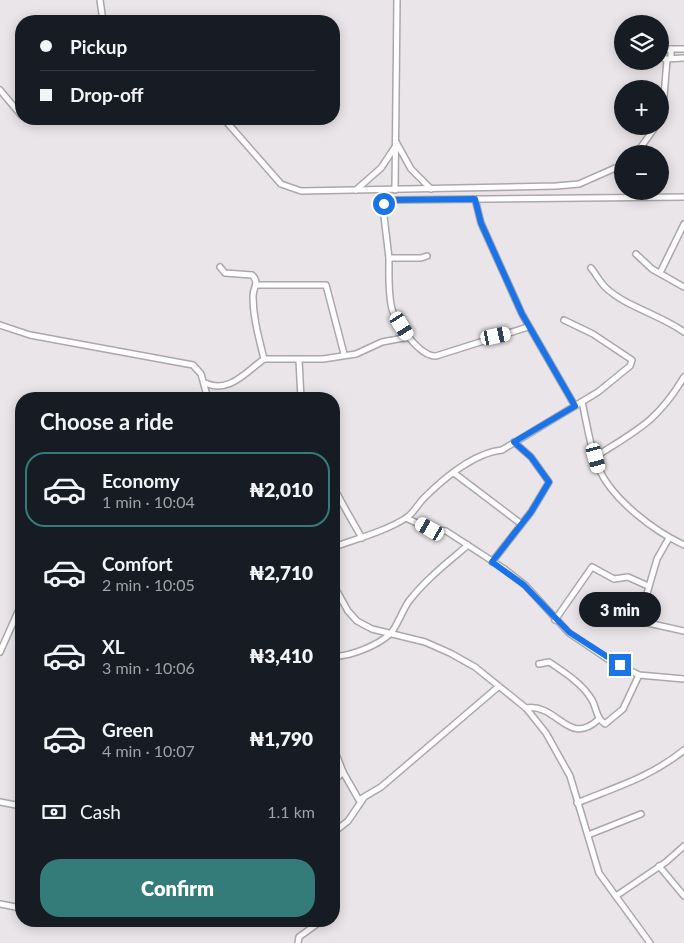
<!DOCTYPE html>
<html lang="en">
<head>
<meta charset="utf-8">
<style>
	:root { --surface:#171b24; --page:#242831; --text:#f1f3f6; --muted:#9ea1a6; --line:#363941; --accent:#337c7a }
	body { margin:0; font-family:Lato,sans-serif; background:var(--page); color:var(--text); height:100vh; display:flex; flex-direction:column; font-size:19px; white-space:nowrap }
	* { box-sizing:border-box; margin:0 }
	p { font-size:16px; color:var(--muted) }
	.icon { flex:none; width:28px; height:28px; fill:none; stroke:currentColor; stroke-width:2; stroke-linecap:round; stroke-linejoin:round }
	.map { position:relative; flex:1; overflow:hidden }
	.details { position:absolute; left:15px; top:392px; width:325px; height:535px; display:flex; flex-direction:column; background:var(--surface); border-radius:20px; box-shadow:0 2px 12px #0003 }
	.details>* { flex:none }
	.guide { position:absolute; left:15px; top:15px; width:325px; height:110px; border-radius:20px; box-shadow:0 2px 12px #0003; display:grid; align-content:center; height:110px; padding:0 25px; background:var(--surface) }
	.tools { position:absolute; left:614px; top:15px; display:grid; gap:10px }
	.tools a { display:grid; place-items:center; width:55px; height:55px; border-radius:50%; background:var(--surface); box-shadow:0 2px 12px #0003; font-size:25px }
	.end { position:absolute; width:22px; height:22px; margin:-11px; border:6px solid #1a73e8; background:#fff; box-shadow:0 0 0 2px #fff }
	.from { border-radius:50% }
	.bubble { position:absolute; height:35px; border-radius:18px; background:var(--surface); box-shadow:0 2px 12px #0003; font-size:16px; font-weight:800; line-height:35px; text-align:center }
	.car { position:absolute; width:15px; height:30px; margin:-15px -8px; border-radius:6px; box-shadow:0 0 4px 1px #0007; background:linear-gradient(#fff 24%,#345 0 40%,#fff 0 76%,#345 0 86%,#fff 0) }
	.guide b { display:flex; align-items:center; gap:18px; height:48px; font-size:19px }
	.guide b+b { border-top:1px solid var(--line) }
	.guide i { width:12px; height:12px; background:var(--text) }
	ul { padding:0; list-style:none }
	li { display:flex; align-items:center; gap:15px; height:75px; margin:0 10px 8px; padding:0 15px; border:2px solid transparent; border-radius:20px }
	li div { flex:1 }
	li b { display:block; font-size:19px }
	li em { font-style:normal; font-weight:800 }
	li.current { border-color:var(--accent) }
	li>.icon { width:45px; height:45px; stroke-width:1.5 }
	h2 { padding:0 25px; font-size:22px; line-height:60px }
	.pay { display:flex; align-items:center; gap:12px; height:55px; padding:0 25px; font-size:19px }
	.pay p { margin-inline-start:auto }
	.button { display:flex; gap:10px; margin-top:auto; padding:10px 25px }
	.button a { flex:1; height:58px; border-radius:20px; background:var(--accent); color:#fff; font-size:20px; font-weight:800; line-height:58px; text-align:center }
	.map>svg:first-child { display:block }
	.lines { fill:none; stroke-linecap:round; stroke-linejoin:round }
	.minor-casing { stroke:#aca7aa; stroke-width:8 }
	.minor { stroke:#fff; stroke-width:5 }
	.route { stroke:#1a73e8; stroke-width:6 }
</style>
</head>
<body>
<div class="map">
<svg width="684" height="943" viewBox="0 0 684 943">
	<rect width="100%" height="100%" fill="#eae5e8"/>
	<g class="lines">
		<defs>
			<g id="minor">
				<path d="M100 0 103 21"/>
				<path d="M671 49H684"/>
				<path d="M671 58V49L663 50 661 56 665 59 684 58"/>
				<path d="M0 90 21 115"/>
				<path d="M660 118 663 108 667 60"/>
				<path d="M224 119 281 184 301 191 556 186 579 184 622 165"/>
				<path d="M396 142 411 169 431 189"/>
				<path d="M636 154 656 126"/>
				<path d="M356 190 381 168 395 147"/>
				<path d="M395 190 397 0"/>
				<path d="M475 199 481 223 522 314 575 406"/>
				<path d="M636 254 652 269 684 287"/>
				<path d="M427 256 421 258H389C389 274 388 294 392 309 396 323 420 357 436 356L528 327"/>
				<path d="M389 258 383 208 385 202 390 200 684 197"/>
				<path d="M220 267 225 273 252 275C260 282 253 288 253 296 253 318 259 338 264 359"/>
				<path d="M591 268C596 274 600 282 605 287 624 306 661 315 684 332"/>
				<path d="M660 273 684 224"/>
				<path d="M256 285H326L344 354"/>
				<path d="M0 325 30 335 193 365 201 374 208 399"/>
				<path d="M299 360 301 399"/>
				<path d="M205 383C229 394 246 372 264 359H323L356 354 382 342 409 337"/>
				<path d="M582 402C587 423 590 449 599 469 613 500 654 531 684 545"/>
				<path d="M595 457C637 430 657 422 684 377"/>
				<path d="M454 473 520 523"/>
				<path d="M334 488C343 505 352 521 362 538"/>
				<path d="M406 518 430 529 446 531 503 568 525 585 569 633 609 660 639 675 684 679"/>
				<path d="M669 538 657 559 639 621 684 631"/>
				<path d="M334 547C356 539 386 531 406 518 413 514 418 504 424 498 443 479 474 453 502 450L598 392 630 366 632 360 593 334 564 320"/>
				<path d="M492 562 531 512 549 482 531 457 514 442"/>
				<path d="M334 586 348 611 357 621 372 629 425 642 450 653 475 667 526 708 546 733 570 776 599 873 650 943"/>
				<path d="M555 620 592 567 614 579 628 577 648 586"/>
				<path d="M0 652 21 605"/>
				<path d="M334 656C350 657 378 645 390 634 396 629 403 609 409 601 426 579 447 563 468 545"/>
				<path d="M539 664 549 662C564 672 583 684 592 700 597 709 596 718 605 724L623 709 639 675"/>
				<path d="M526 708C558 703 568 748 599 719"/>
				<path d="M334 749 343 772 359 800 381 787 498 687"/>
				<path d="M334 781 343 772"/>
				<path d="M0 802 21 806"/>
				<path d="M577 803C616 787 651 777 684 750"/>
				<path d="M334 832 348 821 363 799"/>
				<path d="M588 835 641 814"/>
				<path d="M659 866 684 896"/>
				<path d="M616 896 666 862 684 846"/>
				<path d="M0 904 21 908"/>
				<path d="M298 943 299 937 321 921"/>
			</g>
		</defs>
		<use href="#minor" class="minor-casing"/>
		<use href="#minor" class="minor"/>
	</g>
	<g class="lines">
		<path class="route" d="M384 204 390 200 475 199 481 223 522 314 575 406 514 442 531 457 549 482 531 512 492 562 524 585 569 632 620 665"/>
	</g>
</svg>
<div class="tools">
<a><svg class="icon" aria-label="layers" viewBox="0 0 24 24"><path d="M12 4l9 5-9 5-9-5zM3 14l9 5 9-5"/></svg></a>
<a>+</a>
<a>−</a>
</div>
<i class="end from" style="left:384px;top:204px"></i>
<i class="end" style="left:620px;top:665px"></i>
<div class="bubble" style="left:579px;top:592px;width:82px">3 min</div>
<i class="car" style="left:402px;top:326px;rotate:148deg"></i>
<i class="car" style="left:496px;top:336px;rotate:78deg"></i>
<i class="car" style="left:596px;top:458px;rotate:165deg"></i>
<i class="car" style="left:430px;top:529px;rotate:300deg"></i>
<div class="guide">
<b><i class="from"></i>Pickup</b>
<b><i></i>Drop-off</b>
</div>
<section class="details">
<h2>Choose a ride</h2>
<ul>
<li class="current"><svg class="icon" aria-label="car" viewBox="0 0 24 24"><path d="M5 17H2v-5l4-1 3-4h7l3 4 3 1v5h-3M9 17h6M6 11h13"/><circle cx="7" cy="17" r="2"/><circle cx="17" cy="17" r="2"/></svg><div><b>Economy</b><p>1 min · 10:04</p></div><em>₦2,010</em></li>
<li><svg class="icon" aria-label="car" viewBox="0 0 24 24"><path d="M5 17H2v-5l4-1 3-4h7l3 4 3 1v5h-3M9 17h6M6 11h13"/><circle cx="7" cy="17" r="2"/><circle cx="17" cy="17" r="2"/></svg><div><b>Comfort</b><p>2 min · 10:05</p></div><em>₦2,710</em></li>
<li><svg class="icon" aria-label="car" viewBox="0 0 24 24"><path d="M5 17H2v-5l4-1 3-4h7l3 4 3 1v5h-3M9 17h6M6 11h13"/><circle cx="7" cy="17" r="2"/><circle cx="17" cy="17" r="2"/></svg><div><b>XL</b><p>3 min · 10:06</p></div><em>₦3,410</em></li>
<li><svg class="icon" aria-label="car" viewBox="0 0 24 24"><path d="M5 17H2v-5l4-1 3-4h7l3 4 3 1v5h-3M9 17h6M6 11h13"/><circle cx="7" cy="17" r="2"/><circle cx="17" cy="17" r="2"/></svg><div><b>Green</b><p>4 min · 10:07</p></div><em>₦1,790</em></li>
</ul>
<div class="pay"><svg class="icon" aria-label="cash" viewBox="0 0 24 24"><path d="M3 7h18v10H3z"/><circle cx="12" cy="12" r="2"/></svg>Cash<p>1.1 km</p></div>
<div class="button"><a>Confirm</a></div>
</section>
</div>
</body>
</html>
